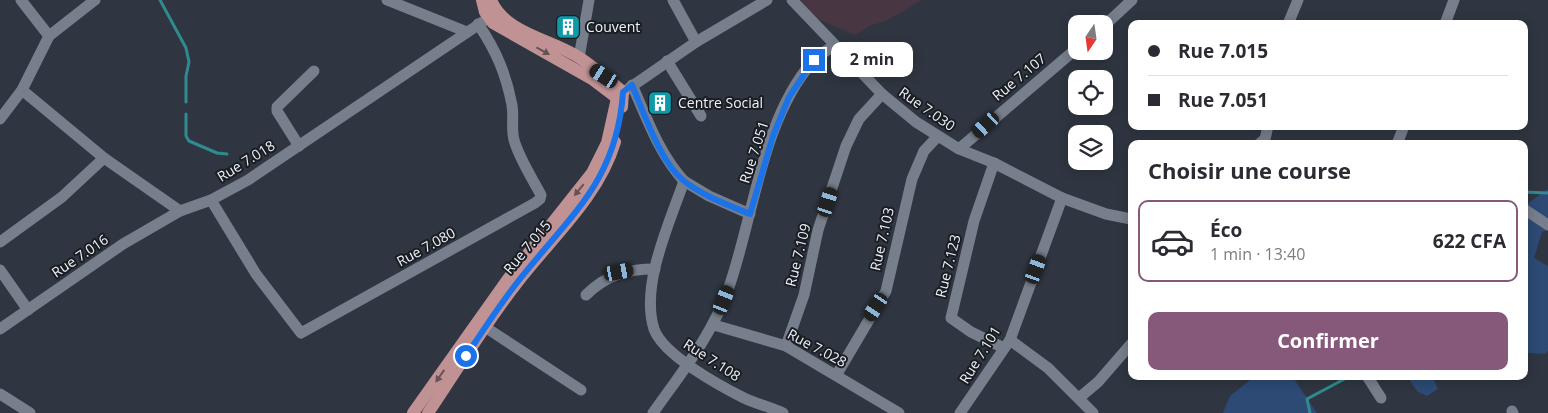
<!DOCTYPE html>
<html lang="fr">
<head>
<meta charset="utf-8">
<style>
	:root { --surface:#fff; --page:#f2f2f3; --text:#2b2b33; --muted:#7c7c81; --line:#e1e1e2; --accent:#86587a }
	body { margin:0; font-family:"Open Sans",sans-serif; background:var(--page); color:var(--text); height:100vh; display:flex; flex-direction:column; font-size:19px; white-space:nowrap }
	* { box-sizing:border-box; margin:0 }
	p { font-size:16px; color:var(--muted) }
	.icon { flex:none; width:28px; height:28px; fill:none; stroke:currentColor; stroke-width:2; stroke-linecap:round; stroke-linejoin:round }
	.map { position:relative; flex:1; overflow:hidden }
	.panel { position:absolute; left:1128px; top:140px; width:400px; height:240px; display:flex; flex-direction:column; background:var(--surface); border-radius:10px; box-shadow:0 2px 12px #0003 }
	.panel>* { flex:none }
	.top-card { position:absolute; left:1128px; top:20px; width:400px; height:110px; border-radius:10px; box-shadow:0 2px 12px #0003; display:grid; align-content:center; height:110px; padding:0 20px; background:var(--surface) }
	.needle { width:32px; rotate:193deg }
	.buttons { position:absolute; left:1068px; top:15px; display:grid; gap:10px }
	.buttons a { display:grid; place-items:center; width:45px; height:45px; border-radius:10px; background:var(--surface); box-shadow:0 2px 12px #0003; font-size:25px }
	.end { position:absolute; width:22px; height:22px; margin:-11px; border:6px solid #1a73e8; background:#fff; box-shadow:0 0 0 2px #fff }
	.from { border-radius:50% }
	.bubble { position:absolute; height:35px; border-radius:10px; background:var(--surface); box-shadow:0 2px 12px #0003; font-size:16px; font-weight:700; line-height:35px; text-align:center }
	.car { position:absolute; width:15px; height:30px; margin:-15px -8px; border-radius:6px; box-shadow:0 0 4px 1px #0007; background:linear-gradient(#222 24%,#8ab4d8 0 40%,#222 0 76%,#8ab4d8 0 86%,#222 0) }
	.top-card b { display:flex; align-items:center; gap:18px; height:48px; font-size:19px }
	.top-card b+b { border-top:1px solid var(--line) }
	.top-card i { width:12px; height:12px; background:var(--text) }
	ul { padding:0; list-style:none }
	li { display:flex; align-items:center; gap:15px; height:82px; margin:0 10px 8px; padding:0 10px; border:2px solid transparent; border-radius:10px }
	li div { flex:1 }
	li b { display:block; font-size:19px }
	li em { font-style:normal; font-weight:700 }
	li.on { border-color:var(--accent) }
	li>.icon { width:45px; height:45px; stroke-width:1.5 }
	h2 { padding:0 20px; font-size:22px; line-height:60px }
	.button { display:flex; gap:10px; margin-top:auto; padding:10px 20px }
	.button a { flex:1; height:58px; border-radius:10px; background:var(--accent); color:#fff; font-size:20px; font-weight:700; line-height:58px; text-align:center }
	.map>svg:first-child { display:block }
	.medical { fill:#483743 }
	.green { fill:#2d4a75 }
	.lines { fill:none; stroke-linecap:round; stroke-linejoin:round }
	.stream { stroke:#2f8b8f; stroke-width:3 }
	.minor { stroke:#777f8c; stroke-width:11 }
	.major { stroke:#c19294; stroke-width:12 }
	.oneway { fill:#655255 }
	.route { stroke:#1a73e8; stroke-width:6 }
	.labels { text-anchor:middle; stroke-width:4; stroke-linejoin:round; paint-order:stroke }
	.poi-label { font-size:14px; fill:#edf2f9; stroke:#1a1d22; text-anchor:start }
	.street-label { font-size:14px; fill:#edf2f9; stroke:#1a1d22 }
</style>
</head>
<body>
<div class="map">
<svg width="1548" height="413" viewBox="0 0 1548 413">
	<rect width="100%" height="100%" fill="#2f3641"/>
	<path class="medical" d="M800 0H922L886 21 869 26 855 35 818 19Z"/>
	<g class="green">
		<path d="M1548 189V230L1542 232 1534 258 1548 266V351L1545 354 1528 353 1524 356V206Z"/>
		<path d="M1255 376H1292L1317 413H1223L1230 396Z"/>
		<path d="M1411 376H1432L1438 389 1427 396 1418 392 1410 381Z"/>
	</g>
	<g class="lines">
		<g class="stream">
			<path d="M160 0 186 48 189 62 186 76V102"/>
			<path d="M186 114V136L189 141 217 153 227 154"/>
			<path d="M1524 192 1548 193"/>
			<path d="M1310 413 1307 399 1350 376"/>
		</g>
		<g class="minor">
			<path d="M387 0 467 32"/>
			<path d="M673 0 696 42"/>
			<path d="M792 0 882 94 916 122 959 149 994 163 1062 198 1106 214 1131 219"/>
			<path d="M1288 24 1298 0"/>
			<path d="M1445 24 1454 0"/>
			<path d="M1104 26 1132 0"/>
			<path d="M49 36 95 0"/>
			<path d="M579 58 589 0"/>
			<path d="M667 61 701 116"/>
			<path d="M632 85C647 118 659 154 684 181 670 222 640 285 654 329 663 355 720 386 744 398 757 404 770 407 783 413"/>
			<path d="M628 89 696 42 767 0"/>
			<path d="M22 90 104 158 180 211 211 200 248 180 484 21"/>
			<path d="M0 119 22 90 49 36 21 0"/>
			<path d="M1259 144 1265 139 1268 126"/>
			<path d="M1397 144 1404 126"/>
			<path d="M299 146 277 111V107L314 71"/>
			<path d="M959 149 1076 49"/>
			<path d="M994 163 974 221 951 318 971 332 1004 348"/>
			<path d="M684 181 709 196 750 214"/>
			<path d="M211 200 256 274 301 333 535 203 540 199 541 195C532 178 519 158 514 140 511 128 514 117 512 105 506 74 496 50 478 24"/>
			<path d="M1524 209 1548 225"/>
			<path d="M0 242 62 197 104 158"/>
			<path d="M0 270 28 310"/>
			<path d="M586 295C606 275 627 269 655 269"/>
			<path d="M714 325 786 346 899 413"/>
			<path d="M485 327 581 390"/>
			<path d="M0 329 123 244 180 211"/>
			<path d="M1010 340 1048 368 1093 413"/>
			<path d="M786 346 804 295 818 230 846 146 859 119 882 94"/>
			<path d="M837 374 886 291 912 179 924 151 938 136"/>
			<path d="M1367 376 1381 398"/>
			<path d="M0 394 30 413"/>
			<path d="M1079 398 1098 382 1131 344"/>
			<path d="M1512 411 1513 413"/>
			<path d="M653 413C681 373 713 334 729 287 754 215 762 119 813 61 819 55 828 50 834 45"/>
			<path d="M960 413 1010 340 1062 198"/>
		</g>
		<g class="major">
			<path d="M491 0C505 34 552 39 580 58 595 68 609 80 623 92L622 107"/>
			<path d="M413 413 508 279 592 173 607 143 617 98 592 79 493 23 485 12 482 0"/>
			<path d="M428 413C457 370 484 325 516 284 551 238 598 198 615 142"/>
		</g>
	</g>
	<defs><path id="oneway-solid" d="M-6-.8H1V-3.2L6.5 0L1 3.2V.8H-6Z" transform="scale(1.25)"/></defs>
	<g class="oneway">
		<use href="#oneway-solid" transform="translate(543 51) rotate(29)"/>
		<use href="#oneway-solid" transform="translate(579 190) rotate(129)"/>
		<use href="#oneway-solid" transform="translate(440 376) rotate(125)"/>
	</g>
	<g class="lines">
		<path class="route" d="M466 356C482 332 498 307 516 284 568 217 617 183 623 92L632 85C644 113 660 162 684 181 703 196 728 205 750 214L773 136 789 97 814 60"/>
	</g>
	<defs>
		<symbol id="building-square" viewBox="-11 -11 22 22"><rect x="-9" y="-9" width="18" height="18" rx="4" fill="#0f9aa8" stroke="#1a1d22"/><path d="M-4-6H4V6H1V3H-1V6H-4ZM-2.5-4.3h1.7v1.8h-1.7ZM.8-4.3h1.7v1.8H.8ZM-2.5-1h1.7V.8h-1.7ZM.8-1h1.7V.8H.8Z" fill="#fff"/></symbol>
	</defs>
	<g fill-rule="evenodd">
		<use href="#building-square" x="554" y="13" width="28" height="28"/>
		<use href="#building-square" x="646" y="89" width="28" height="28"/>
	</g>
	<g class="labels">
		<g class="poi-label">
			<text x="586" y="32">Couvent</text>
			<text x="678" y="108">Centre Social</text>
		</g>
		<g class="street-label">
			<text transform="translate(1019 77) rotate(-40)" y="5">Rue 7.107</text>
			<text transform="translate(927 109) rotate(35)" y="5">Rue 7.030</text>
			<text transform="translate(754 152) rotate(-72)" y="5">Rue 7.051</text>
			<text transform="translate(246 161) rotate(-32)" y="5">Rue 7.018</text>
			<text transform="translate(882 239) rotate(-77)" y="5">Rue 7.103</text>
			<text transform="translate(426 247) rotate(-29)" y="5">Rue 7.080</text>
			<text transform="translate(527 247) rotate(-50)" y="5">Rue 7.015</text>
			<text transform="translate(798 255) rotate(-76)" y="5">Rue 7.109</text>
			<text transform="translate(80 256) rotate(-34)" y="5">Rue 7.016</text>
			<text transform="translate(948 266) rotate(-76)" y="5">Rue 7.123</text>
			<text transform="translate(817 348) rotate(28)" y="5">Rue 7.028</text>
			<text transform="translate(980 355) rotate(-58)" y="5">Rue 7.101</text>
			<text transform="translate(712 360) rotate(33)" y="5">Rue 7.108</text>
		</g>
	</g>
</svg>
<div class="buttons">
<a><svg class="needle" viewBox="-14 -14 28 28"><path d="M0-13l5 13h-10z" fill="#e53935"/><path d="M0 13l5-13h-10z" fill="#7c7c81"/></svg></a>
<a><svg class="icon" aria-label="locate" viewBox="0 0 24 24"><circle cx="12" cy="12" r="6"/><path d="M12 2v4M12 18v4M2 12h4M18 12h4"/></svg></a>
<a><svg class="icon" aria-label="layers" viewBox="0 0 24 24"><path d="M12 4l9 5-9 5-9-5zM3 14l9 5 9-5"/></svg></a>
</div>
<i class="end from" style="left:466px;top:356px"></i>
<i class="end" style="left:814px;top:60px"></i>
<div class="bubble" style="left:831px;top:42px;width:82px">2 min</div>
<i class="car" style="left:604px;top:76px;rotate:303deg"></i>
<i class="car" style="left:986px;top:125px;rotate:228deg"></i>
<i class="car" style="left:828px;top:202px;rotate:18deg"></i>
<i class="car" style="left:1036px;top:269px;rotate:20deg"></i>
<i class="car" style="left:619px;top:272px;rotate:80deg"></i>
<i class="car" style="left:724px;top:300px;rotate:22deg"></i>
<i class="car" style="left:876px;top:307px;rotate:213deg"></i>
<div class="top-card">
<b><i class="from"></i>Rue 7.015</b>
<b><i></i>Rue 7.051</b>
</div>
<section class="panel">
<h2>Choisir une course</h2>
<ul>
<li class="on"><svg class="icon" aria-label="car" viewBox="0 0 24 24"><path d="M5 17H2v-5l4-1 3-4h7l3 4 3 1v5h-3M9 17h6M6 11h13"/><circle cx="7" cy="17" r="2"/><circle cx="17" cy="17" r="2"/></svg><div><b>Éco</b><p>1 min · 13:40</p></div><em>622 CFA</em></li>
</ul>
<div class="button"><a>Confirmer</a></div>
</section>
</div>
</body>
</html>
